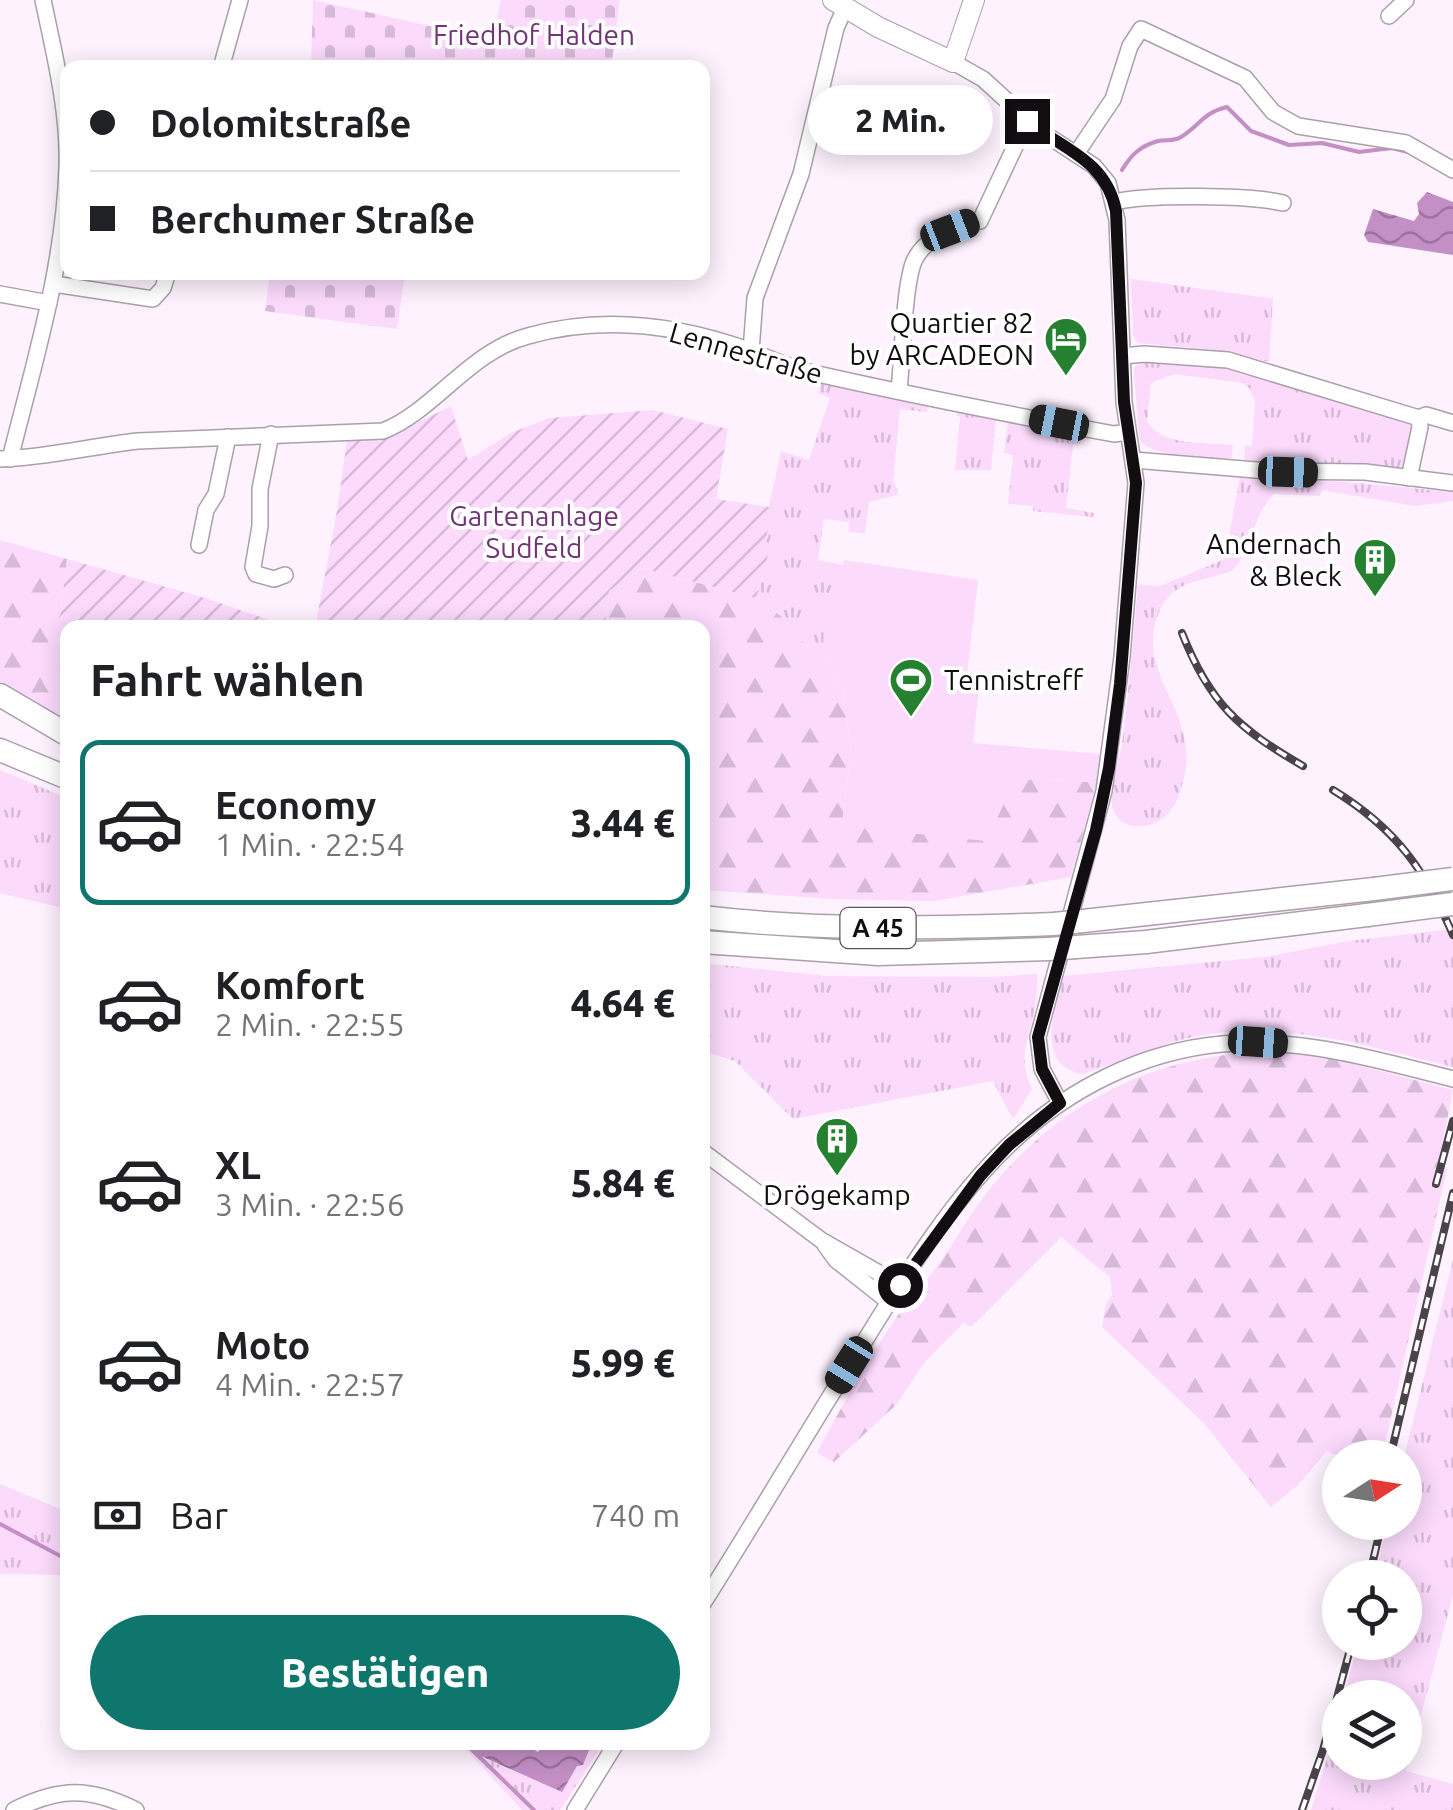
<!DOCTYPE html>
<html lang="de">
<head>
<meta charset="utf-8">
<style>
	:root { --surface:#fff; --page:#f6f6f6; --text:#202124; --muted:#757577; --line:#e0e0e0; --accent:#0f766e }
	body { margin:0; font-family:Ubuntu,sans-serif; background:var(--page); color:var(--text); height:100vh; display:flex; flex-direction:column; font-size:38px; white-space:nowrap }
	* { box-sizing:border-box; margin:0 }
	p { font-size:32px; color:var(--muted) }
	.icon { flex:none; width:55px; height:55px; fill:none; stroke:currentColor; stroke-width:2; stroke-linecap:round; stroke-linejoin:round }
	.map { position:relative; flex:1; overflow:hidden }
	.sheet { position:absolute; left:60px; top:620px; width:650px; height:1130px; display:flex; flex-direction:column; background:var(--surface); border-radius:20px; box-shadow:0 5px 25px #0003 }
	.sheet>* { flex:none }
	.guide { position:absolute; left:60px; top:60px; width:650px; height:220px; border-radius:20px; box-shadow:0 5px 25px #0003; display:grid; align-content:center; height:220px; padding:0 30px; background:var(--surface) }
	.needle { width:65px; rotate:78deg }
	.tools { position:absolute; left:1322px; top:1440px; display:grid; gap:20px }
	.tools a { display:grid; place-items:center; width:100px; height:100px; border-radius:50%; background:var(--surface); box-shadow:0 5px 25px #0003; font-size:50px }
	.end { position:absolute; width:45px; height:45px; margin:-22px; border:12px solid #110d11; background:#fff; box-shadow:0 0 0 5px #fff }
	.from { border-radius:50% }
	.bubble { position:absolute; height:70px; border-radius:35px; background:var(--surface); box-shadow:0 5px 25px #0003; font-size:32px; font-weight:800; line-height:70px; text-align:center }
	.car { position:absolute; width:30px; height:60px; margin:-30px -15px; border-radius:12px; box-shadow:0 0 8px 2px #0007; background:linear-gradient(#222 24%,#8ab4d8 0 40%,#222 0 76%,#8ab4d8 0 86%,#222 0) }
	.guide b { display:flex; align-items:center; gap:35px; height:95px; font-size:38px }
	.guide b+b { border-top:2px solid var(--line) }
	.guide i { width:25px; height:25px; background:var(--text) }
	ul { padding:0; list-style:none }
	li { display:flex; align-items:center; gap:30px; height:165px; margin:0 20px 15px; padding:0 10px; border:5px solid transparent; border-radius:20px }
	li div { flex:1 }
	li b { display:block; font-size:38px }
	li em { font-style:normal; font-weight:800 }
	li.selected { border-color:var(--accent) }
	li>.icon { width:90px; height:90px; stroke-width:1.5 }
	h2 { padding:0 30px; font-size:45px; line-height:120px }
	.pay { display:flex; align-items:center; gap:25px; height:110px; padding:0 30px; font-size:38px }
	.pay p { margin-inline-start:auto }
	.action { display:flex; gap:20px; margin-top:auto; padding:20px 30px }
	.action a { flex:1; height:115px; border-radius:60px; background:var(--accent); color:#fff; font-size:40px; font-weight:800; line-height:115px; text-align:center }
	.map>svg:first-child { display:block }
	.grass { fill:url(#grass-tufts) }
	.forest { fill:url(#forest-firs) }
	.cemetery { fill:url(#cemetery-stones) }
	.garden { fill:url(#garden-furrows) }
	.pitch { fill:#fbdafc }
	.water { fill:url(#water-waves) }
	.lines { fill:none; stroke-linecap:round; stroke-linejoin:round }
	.stream { stroke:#c38fc5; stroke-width:4 }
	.minor-casing { stroke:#aa9faa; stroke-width:18 }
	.major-casing { stroke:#aa9faa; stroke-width:22 }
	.highway-casing { stroke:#aa9faa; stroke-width:25 }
	.minor { stroke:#fff; stroke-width:15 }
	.major { stroke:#fff; stroke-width:20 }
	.highway { stroke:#fff; stroke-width:22 }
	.rail-casing { stroke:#4a444a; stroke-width:8 }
	.rail { stroke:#fff; stroke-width:4; stroke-dasharray:11; stroke-linecap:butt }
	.highway-bridge-casing { stroke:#aa9faa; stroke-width:25; stroke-linecap:butt }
	.highway-bridge { stroke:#fff; stroke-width:22 }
	.route { stroke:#110d11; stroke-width:12 }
	.labels { text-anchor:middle; stroke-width:8; stroke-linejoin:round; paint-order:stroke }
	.shield { fill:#fff; stroke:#585658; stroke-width:2.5 }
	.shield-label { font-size:25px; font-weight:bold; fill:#110d11 }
	.park-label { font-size:28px; fill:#723476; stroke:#fff }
	.poi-label { font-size:28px; fill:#110d11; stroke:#fff; text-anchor:end }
	.street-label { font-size:28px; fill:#110d11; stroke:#fff }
</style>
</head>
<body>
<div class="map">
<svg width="1453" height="1810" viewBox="0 0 1453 1810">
	<defs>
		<pattern id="grass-tufts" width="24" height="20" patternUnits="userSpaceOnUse" patternTransform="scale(2.5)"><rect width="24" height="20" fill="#fbdafc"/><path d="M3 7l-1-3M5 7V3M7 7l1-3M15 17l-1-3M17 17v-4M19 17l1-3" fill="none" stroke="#d6bad7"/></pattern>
		<pattern id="forest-firs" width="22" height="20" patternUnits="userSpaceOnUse" patternTransform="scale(2.5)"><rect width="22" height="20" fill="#fbdafc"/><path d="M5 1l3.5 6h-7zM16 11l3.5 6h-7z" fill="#d6bad7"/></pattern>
		<pattern id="cemetery-stones" width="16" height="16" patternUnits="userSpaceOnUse" patternTransform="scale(2.5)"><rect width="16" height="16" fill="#fbdafc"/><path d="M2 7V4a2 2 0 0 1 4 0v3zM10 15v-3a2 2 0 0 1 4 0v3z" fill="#d6bad7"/></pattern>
		<pattern id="garden-furrows" width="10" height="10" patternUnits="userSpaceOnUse" patternTransform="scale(2.5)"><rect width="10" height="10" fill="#fbdafc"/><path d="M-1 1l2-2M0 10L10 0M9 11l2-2" fill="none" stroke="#d6bad7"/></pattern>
		<pattern id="water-waves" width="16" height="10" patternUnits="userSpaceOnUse" patternTransform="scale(2.5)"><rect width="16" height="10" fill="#c38fc5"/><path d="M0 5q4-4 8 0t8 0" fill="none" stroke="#9d739f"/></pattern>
	</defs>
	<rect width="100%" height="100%" fill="#fef2fe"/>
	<g class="grass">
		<path d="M1131 279 1273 299 1269 362 1217 350 1138 343 1133 335Z"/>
		<path d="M1145 361 1237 368 1414 421 1406 461 1397 471 1247 463 1244 458 1245 446H1252L1255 402 1249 388 1243 383 1174 374 1151 383 1147 421C1161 447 1206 442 1233 445L1231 458C1207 460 1158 458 1140 441L1134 375V367Z"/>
		<path d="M822 379 928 405 927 412 900 409 893 482 898 490 897 495 869 502 865 533 849 532V522L824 519 818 560 844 565 838 624 822 654 844 692 782 617 756 598 769 549 765 548 769 507 781 451 809 460 830 398 818 393Z"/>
		<path d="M957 409 996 419 991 470H955L960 417 957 416Z"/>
		<path d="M1008 421 1082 435 1080 444H1073L1066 508 1094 513 1093 517 1033 511V506L1008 504 1013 455 1004 453Z"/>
		<path d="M1240 477 1347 482 1453 492V501L1415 506 1322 490 1320 496 1274 494C1252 514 1254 548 1232 571 1202 582 1172 579 1158 614 1134 676 1202 713 1183 782 1179 797 1174 811 1160 820 1143 831 1116 829 1112 804 1109 787 1119 762 1122 744 1129 691 1133 638 1138 585L1160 586 1225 559Z"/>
		<path d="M0 770 67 798V909L0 893Z"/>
		<path d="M1453 929V1067C1368 1046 1281 1019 1193 1037 1155 1044 1120 1063 1083 1074 1035 1068 1054 1007 1063 976L1265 957 1349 941Z"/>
		<path d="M702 963 826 976 991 977 1037 974C1037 985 1037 997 1035 1007 1029 1038 1017 1058 1032 1089L1013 1119 993 1081 793 1119 735 1061 703 1051Z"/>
		<path d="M1453 1260V1595L1406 1771 1453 1784V1810H1311L1340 1716V1762H1405V1698L1344 1697 1358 1643 1405 1642V1578L1374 1577 1388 1523 1405 1522 1404 1457Z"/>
		<path d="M0 1484 67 1512V1575L0 1574Z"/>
		<path d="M460 1743H468C502 1778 533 1769 577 1766L592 1743H604L560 1810H522Z"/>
	</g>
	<g class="forest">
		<path d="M0 540 67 559 60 617 80 627 68 628 67 720 0 681Z"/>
		<path d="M641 568 756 598 782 617 844 692 851 750 842 826 1016 779 1097 782 1071 877 934 901 832 899 703 890 702 628H605L609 591Z"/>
		<path d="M1283 1050 1338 1060 1453 1090 1438 1165 1447 1169 1382 1457H1340L1327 1451 1298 1485 1271 1507 1204 1423 1102 1327 1106 1304 1112 1295 1110 1277 1061 1237 971 1327 964 1322 923 1364 897 1404 834 1462 817 1453C843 1403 871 1354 903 1308 912 1295 923 1285 933 1272 953 1246 968 1216 989 1190 1066 1095 1162 1053 1283 1050Z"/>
	</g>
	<g class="cemetery">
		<path d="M313 0 493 40 501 0H620L611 68 311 67Z"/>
		<path d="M270 273H405L397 329 265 311Z"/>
	</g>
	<g class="garden">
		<path d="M451 406 468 460 513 432 550 418 653 410 728 429 716 499 769 507 766 547 770 548 756 598 641 568 609 591 605 627 315 628 337 511 347 440C393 437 411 426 451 406Z"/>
		<path d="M67 559 205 598 290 627H80L60 617Z"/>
	</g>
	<path class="pitch" d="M844 560 978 580 967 675 980 677 973 743 1102 754 1097 782 1016 779 986 841 842 826 851 750 844 692 822 654 825 622 838 623Z"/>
	<g class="water">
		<path d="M1427 192 1453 202V255L1368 242 1364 235 1373 209 1414 221 1419 214 1417 203Z"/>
		<path d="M468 1743H532L533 1749 538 1752 545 1743H592L583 1765 577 1766 562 1792 481 1756Z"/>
	</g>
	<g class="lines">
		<g class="stream">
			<path d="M1122 170C1131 155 1140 146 1158 141 1166 139 1174 142 1181 137 1199 126 1204 112 1227 107L1251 131 1289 145 1322 143 1359 152 1392 148 1408 152"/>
			<path d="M0 1524 68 1560"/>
			<path d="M464 1742 534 1810"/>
		</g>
		<defs>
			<g id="minor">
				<path d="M1389 16 1406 0"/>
				<path d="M953 62 983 79 1039 130 1094 166 1108 183 1117 220 1124 402 1136 483 1122 657 1104 791 1038 1037 1042 1069 1060 1103"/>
				<path d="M221 68 240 0"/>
				<path d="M1076 154 1113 99 1130 46 1141 29 1245 78 1273 112 1298 126 1406 143 1453 170"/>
				<path d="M1114 202C1148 194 1250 195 1283 203"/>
				<path d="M54 284 153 299 163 288 168 272"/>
				<path d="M0 294 49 303"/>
				<path d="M751 351 755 298 801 174 836 28 845 8"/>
				<path d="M1123 356 1144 354 1228 360 1419 418 1426 415 1453 423"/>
				<path d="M899 391C902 363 904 280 915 259 926 238 957 223 980 221L1027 121"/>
				<path d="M271 434 260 489V526L253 567 256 574 274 579 285 575"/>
				<path d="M0 459C46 458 92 446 138 441L383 431C434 411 470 351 528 336 602 315 679 325 751 351 771 359 788 367 809 372 910 395 1012 415 1114 434L1128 432"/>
				<path d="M10 459C34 363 64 266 67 167 69 112 54 53 43 0"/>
				<path d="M1134 460 1268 471 1365 472 1453 483"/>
				<path d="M1409 478 1420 427 1419 418"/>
				<path d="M199 545 206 510 216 494 228 437"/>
				<path d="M702 1151 821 1240 900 1285"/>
				<path d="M825 1245 836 1260 889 1302"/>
				<path d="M702 1605C759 1515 812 1424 869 1334 909 1269 953 1199 1008 1146 1066 1090 1142 1051 1222 1044 1301 1037 1378 1060 1453 1079"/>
				<path d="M14 1810C60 1787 90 1787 136 1810"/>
				<path d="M575 1810 617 1742"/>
			</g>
			<path id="major" d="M833 0 878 27 953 62 974 0"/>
			<g id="highway">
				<path d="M0 695 68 735"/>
				<path d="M0 750 68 778"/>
				<path d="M702 917C820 931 936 928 1054 924"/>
				<path d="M1083 921 1374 889"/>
				<path d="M702 942 878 954 1049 949"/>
				<path d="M1076 947 1146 942 1367 915"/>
			</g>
		</defs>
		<use href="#minor" class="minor-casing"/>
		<use href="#major" class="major-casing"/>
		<use href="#highway" class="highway-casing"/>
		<use href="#minor" class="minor"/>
		<use href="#major" class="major"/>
		<use href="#highway" class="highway"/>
		<defs>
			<g id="rail">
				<path d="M1182 633C1210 704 1238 728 1303 766"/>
				<path d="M1333 790C1395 828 1425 869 1453 935"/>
				<path d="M1436 1184 1453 1121"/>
				<path d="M1390 1458 1453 1193"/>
				<path d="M1369 1578 1382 1522"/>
				<path d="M1302 1810 1323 1750 1352 1642"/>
			</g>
		</defs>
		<use href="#rail" class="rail-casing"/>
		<use href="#rail" class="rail"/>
		<defs>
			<g id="highway-bridge">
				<path d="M1374 889 1453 879"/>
				<path d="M1367 915 1453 904"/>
				<path d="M1054 924 1083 921"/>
				<path d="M1049 949 1076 947"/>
			</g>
		</defs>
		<use href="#highway-bridge" class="highway-bridge-casing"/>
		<use href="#highway-bridge" class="highway-bridge"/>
	</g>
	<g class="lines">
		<path class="route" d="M900 1285 981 1175 1009 1145 1060 1103 1042 1069 1038 1037 1096 830 1109 768 1120 684 1136 483 1124 402 1116 211C1106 160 1064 150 1027 121"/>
	</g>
	<defs>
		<symbol id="hotel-pin" viewBox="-11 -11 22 30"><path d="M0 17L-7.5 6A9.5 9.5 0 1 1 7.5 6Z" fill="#258030" stroke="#fff"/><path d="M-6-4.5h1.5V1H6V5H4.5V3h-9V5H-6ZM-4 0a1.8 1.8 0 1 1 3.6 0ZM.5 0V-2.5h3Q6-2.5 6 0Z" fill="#fff"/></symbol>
		<symbol id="building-pin" viewBox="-11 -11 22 30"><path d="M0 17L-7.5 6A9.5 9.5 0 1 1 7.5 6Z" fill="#258030" stroke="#fff"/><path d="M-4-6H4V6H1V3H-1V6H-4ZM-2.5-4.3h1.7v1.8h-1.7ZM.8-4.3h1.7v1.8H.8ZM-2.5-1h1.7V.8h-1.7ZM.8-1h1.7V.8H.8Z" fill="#fff"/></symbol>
		<symbol id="stadium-pin" viewBox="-11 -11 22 30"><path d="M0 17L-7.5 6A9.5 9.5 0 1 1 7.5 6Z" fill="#258030" stroke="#fff"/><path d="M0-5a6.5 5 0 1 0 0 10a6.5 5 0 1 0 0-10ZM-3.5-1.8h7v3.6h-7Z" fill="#fff"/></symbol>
	</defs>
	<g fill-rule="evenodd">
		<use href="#hotel-pin" x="1041" y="314" width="50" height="68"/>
		<use href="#building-pin" x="1350" y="535" width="50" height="68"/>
		<use href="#stadium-pin" x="886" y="655" width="50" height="68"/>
		<use href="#building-pin" x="812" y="1114" width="50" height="68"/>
	</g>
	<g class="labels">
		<rect class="shield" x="840.5" y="908" width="75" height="40" rx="8"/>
		<g class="shield-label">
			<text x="878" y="937">A 45</text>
		</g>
		<g class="park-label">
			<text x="534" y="45">Friedhof Halden</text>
			<text x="534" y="526">Gartenanlage<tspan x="534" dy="32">Sudfeld</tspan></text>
		</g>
		<g class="poi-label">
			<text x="1034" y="333">Quartier 82<tspan x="1034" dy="32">by ARCADEON</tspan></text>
			<text x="1342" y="554">Andernach<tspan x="1342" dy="32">&amp; Bleck</tspan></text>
			<text x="944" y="690" text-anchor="start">Tennistreff</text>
			<text x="837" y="1205" text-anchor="middle">Drögekamp</text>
		</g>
		<g class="street-label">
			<text transform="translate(746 353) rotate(16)" y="10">Lennestraße</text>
		</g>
	</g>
</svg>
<div class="tools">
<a><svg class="needle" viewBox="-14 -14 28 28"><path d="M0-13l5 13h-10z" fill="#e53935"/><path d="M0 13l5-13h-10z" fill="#757577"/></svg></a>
<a><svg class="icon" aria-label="locate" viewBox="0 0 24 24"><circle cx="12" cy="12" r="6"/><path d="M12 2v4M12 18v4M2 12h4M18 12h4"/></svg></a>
<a><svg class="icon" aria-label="layers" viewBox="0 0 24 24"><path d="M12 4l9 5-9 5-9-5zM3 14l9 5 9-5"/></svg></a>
</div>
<i class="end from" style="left:900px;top:1285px"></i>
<i class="end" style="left:1027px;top:121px"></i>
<div class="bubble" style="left:808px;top:85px;width:185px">2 Min.</div>
<i class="car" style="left:950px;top:230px;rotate:69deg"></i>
<i class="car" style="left:1059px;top:423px;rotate:281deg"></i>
<i class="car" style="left:1288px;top:472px;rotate:92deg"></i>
<i class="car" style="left:1258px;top:1042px;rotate:94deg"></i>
<i class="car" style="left:849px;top:1365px;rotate:212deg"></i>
<div class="guide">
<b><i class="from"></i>Dolomitstraße</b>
<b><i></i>Berchumer Straße</b>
</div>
<section class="sheet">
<h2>Fahrt wählen</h2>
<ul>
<li class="selected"><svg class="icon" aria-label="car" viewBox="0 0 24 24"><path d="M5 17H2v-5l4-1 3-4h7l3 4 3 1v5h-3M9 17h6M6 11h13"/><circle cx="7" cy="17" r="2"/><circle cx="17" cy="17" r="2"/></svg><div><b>Economy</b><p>1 Min. · 22:54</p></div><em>3.44 €</em></li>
<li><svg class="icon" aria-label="car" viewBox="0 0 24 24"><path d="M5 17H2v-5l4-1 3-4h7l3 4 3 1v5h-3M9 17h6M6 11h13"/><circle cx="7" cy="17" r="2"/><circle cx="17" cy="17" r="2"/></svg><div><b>Komfort</b><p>2 Min. · 22:55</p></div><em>4.64 €</em></li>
<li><svg class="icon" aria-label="car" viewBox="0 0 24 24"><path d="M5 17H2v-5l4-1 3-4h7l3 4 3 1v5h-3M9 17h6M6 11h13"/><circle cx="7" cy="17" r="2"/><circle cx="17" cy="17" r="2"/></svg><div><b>XL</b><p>3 Min. · 22:56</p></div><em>5.84 €</em></li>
<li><svg class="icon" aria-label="car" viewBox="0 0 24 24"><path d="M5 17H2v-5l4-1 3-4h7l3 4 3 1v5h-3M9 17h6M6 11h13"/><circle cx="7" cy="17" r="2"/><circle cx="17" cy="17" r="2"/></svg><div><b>Moto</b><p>4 Min. · 22:57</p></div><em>5.99 €</em></li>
</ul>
<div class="pay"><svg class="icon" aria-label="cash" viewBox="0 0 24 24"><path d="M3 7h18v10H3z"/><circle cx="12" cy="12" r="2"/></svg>Bar<p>740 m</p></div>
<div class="action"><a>Bestätigen</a></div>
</section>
</div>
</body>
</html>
